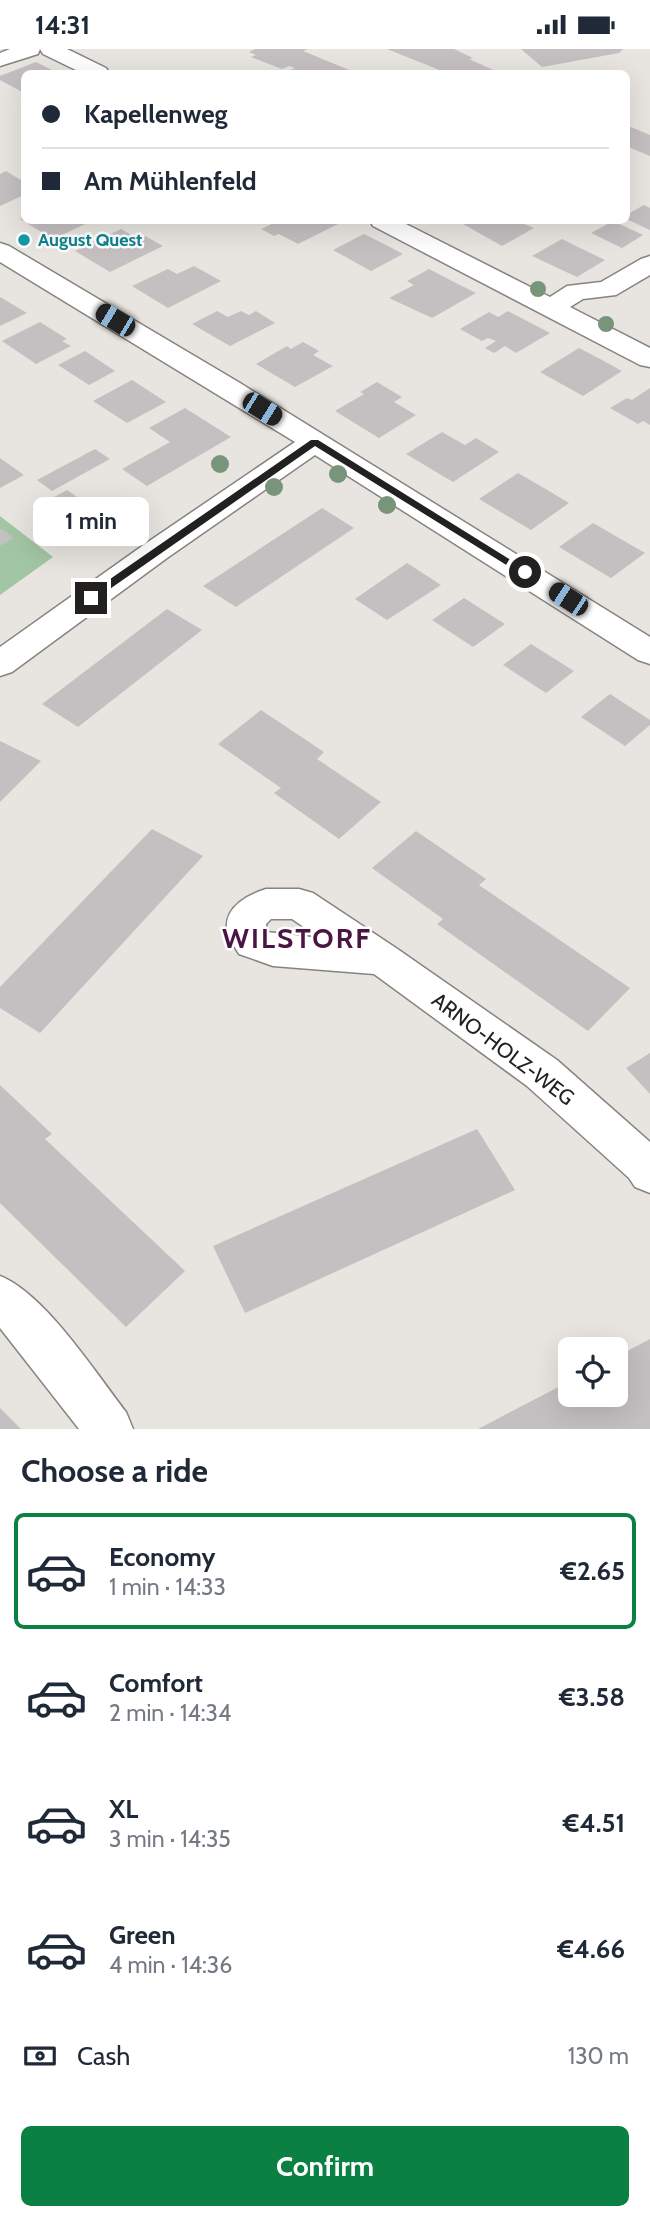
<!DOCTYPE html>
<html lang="en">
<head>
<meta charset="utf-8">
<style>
	:root { --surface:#fff; --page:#f6f6f7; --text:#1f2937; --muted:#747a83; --line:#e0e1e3; --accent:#0b8043 }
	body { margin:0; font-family:Cabin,sans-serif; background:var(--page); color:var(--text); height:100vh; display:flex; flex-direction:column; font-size:26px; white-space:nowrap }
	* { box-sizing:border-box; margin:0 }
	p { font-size:23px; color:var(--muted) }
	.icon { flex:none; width:38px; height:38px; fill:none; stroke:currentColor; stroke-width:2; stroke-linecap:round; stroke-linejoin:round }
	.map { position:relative; height:1380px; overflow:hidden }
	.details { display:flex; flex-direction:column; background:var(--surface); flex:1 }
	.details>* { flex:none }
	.guide { position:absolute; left:21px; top:21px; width:609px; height:154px; border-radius:10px; box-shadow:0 7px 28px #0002; display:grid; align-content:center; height:154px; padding:0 21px; background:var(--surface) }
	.tools { position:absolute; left:558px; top:1288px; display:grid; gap:14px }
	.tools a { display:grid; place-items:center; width:70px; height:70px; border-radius:10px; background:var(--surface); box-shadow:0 7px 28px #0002; font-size:35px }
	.end { position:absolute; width:32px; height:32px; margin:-16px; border:9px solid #222120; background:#fff; box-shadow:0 0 0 4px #fff }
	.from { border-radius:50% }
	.bubble { position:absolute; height:49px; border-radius:10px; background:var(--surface); box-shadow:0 7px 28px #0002; font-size:23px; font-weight:700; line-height:49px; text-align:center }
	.car { position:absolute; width:21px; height:42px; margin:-21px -10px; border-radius:9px; box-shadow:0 0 5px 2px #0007; background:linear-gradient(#222 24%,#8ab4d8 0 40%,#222 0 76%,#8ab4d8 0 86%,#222 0) }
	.guide b { display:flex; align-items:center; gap:24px; height:66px; font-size:26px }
	.guide b+b { border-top:2px solid var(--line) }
	.guide i { width:18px; height:18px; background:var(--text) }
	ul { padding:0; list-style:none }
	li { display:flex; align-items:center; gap:21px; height:116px; margin:0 14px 10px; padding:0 7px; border:4px solid transparent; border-radius:10px }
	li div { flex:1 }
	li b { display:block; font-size:26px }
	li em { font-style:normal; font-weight:700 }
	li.selected { border-color:var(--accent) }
	li>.icon { width:63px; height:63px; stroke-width:1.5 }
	h2 { padding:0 21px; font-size:32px; line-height:84px }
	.pay { display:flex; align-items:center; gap:18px; height:77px; padding:0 21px; font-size:26px }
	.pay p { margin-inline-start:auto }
	.primary-button { display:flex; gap:14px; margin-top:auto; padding:14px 21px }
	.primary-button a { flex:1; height:80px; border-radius:10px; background:var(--accent); color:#fff; font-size:28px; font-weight:700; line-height:80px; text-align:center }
	.status { display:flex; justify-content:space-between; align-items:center; height:49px; padding:0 35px; background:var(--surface); direction:ltr }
	.status svg { height:19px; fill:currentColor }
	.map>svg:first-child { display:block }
	.green { fill:#a2c6a4 }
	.building { fill:#c4bfc1 }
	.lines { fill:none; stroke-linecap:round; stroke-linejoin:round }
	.street-casing { stroke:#868480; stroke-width:3 }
	.street { fill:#fff; fill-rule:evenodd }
	.tree { fill:#789579 }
	.route { fill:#222120 }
	.culture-dot { fill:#0f9aa8; stroke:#fff; stroke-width:2.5 }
	.labels { text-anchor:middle; stroke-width:5; stroke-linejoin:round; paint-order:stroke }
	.far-culture-label { font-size:18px; font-weight:bold; fill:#0d838f; stroke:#fff; text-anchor:start }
	.street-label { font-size:21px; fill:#222120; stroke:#fff }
	.district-label { font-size:28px; font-weight:bold; letter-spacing:2px; fill:#4a1542; stroke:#fff }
</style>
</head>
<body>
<div class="status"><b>14:31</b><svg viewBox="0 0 49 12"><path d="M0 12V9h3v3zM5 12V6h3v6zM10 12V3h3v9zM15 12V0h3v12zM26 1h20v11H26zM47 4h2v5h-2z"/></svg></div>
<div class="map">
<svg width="650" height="1380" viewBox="0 0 650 1380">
	<rect width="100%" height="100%" fill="#e8e5e0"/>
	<path class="green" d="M0 467 53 508 0 546Z"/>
	<g class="building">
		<path d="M255 0H308L303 2 354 23 298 24 291 21 295 19 289 17 282 20 251 8 256 6 249 3Z"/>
		<path d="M387 0H454L473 9 469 10 500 24H437L442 22Z"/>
		<path d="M521 0H623L619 4 542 18Z"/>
		<path d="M36 13 58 24H24V44L0 31V27Z"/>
		<path d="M631 78 650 86V107L626 97V81Z"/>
		<path d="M6 122 24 133V146L0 157V125Z"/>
		<path d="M644 156 650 159V181L626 170V166Z"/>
		<path d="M24 167V172H92L53 190 20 170Z"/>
		<path d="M278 172H344L298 195 279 185 274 187 261 180Z"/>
		<path d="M470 172H517L534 179 502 197 463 175Z"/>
		<path d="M613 172 643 186 622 199 591 184Z"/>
		<path d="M121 180 138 190 145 187 163 197 110 223 75 202Z"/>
		<path d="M364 185 384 195 403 205 371 222 333 201Z"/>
		<path d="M562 190 580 199 605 211 577 228 532 207Z"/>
		<path d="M194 217 221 232 168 259 132 237 168 220 177 225Z"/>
		<path d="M429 220 452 232 476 244 432 269 389 249 414 236 407 232Z"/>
		<path d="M0 248 27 264 0 277Z"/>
		<path d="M217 262 228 268 241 262 249 266 256 262 275 274 230 297 192 275Z"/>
		<path d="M508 262 550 284 516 304 505 297 494 304 485 299 496 292 488 289 482 292 460 280 489 263 498 268Z"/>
		<path d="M40 273 67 290 62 292 71 297 36 315 2 292Z"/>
		<path d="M303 293 319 302 313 306 333 317 295 338 256 315 287 297 291 300Z"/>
		<path d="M579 299 600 310 622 322 583 347 540 323Z"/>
		<path d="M85 302 115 322 89 336 58 316Z"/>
		<path d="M132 331 166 353 127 374 93 352Z"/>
		<path d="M377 333 402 348 394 353 416 366 379 389 335 362 364 345 360 343Z"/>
		<path d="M650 339V376L643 372 638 375 610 359 627 349 632 351Z"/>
		<path d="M185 359 231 388 147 437 122 420 170 393 149 379Z"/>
		<path d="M442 383 465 396 476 389 499 403 453 433 406 405Z"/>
		<path d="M95 400 110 410 52 442 37 431Z"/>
		<path d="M0 409 24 426 0 439Z"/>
		<path d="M518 424 544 439 569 454 531 481 479 450Z"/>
		<path d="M67 441 99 463 64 483 32 460Z"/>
		<path d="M322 459 354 479 236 558 203 537Z"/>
		<path d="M593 474 645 504 611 529 559 498Z"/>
		<path d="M2 480 14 489 0 497V481Z"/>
		<path d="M407 514 441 536 387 571 355 550Z"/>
		<path d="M464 549 505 575 473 598 432 571Z"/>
		<path d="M167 560 202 581 78 678 42 655Z"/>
		<path d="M531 595 574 622 546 644 503 616Z"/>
		<path d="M610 645 650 671V676L625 697 581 668Z"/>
		<path d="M261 661 324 703 317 710 381 753 339 790 274 744 281 739 218 695Z"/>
		<path d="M0 692 41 712 0 753Z"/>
		<path d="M152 780 203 807 40 984 0 959V938Z"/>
		<path d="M416 782 486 830 479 836 630 939 588 982 437 875 443 870 372 819Z"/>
		<path d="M650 1004V1045L626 1019Z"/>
		<path d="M0 1036 52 1085 45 1090 185 1222 126 1278 0 1154Z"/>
		<path d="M477 1080 515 1141 245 1264 213 1197Z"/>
		<path d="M650 1290V1380H478L570 1332V1346H616V1308Z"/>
		<path d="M0 1359 21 1380H0Z"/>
	</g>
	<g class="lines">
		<defs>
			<g id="street">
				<path d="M10 0H67L106 19 109 24H82L43 5 40 0 38 5 0 17V4Z"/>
				<path d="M370 172H400L550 248 567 237 601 233 641 210 650 207V226L616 246 583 250 570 258 650 299V318L640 316 373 177Z"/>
				<path d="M0 194 9 197 240 334 650 588V615L638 611 315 406 167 509 12 623 0 627V598L145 495 295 393 0 213Z"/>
				<path d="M266 840H299L313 844 396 899 557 1011 650 1093V1144L635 1138 629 1129 527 1037 374 925 273 917 239 905C235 898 227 887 227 879 225 857 250 845 266 840ZM271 870H292L320 889 267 883 266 875Z"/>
				<path d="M0 1227C45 1245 95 1323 126 1363L133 1380H79L0 1279Z"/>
			</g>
		</defs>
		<use href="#street" class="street-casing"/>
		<use href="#street" class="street"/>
	</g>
	<g class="tree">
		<circle cx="538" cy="240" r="8"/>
		<circle cx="606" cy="275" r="8"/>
		<circle cx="220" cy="415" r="9"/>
		<circle cx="338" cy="425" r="9"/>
		<circle cx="274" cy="438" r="9"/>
		<circle cx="387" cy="456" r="9"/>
	</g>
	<path class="route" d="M311 391H318L530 523 521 525 315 397 94 551H87V546Z"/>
	<circle class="culture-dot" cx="24" cy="191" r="7"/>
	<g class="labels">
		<g class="far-culture-label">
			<text x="38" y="197">August Quest</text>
		</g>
		<g class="street-label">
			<text transform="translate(503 1000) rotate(37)" y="7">ARNO-HOLZ-WEG</text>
		</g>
		<g class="district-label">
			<text x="297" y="899">WILSTORF</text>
		</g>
	</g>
</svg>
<div class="tools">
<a><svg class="icon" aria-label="locate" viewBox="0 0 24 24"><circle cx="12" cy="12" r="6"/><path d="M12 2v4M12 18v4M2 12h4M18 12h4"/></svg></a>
</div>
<i class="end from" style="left:525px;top:523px"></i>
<i class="end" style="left:91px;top:549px"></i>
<div class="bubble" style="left:33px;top:448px;width:116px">1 min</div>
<i class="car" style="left:115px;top:271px;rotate:301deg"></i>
<i class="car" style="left:262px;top:360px;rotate:122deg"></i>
<i class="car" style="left:568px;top:550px;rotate:303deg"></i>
<div class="guide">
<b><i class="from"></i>Kapellenweg</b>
<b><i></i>Am Mühlenfeld</b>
</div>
</div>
<section class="details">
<h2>Choose a ride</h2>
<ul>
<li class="selected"><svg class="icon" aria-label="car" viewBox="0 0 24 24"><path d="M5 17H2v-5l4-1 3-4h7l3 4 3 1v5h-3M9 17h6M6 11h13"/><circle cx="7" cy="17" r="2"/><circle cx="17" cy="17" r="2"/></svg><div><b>Economy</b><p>1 min · 14:33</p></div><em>€2.65</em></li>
<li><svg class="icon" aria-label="car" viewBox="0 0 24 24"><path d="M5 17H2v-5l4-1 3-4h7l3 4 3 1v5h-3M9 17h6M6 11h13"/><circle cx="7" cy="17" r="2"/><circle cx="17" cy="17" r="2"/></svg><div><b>Comfort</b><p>2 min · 14:34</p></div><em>€3.58</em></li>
<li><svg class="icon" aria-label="car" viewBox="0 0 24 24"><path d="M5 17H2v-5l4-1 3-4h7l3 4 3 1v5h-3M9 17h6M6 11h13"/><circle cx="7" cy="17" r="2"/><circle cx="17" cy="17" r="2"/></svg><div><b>XL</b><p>3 min · 14:35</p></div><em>€4.51</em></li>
<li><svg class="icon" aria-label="car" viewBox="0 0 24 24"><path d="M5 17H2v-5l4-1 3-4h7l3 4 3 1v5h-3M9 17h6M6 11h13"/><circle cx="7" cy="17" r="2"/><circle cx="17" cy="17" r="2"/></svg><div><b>Green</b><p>4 min · 14:36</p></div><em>€4.66</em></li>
</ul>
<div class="pay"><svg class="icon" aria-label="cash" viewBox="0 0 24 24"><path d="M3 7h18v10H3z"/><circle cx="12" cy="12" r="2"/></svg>Cash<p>130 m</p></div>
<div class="primary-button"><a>Confirm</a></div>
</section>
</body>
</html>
